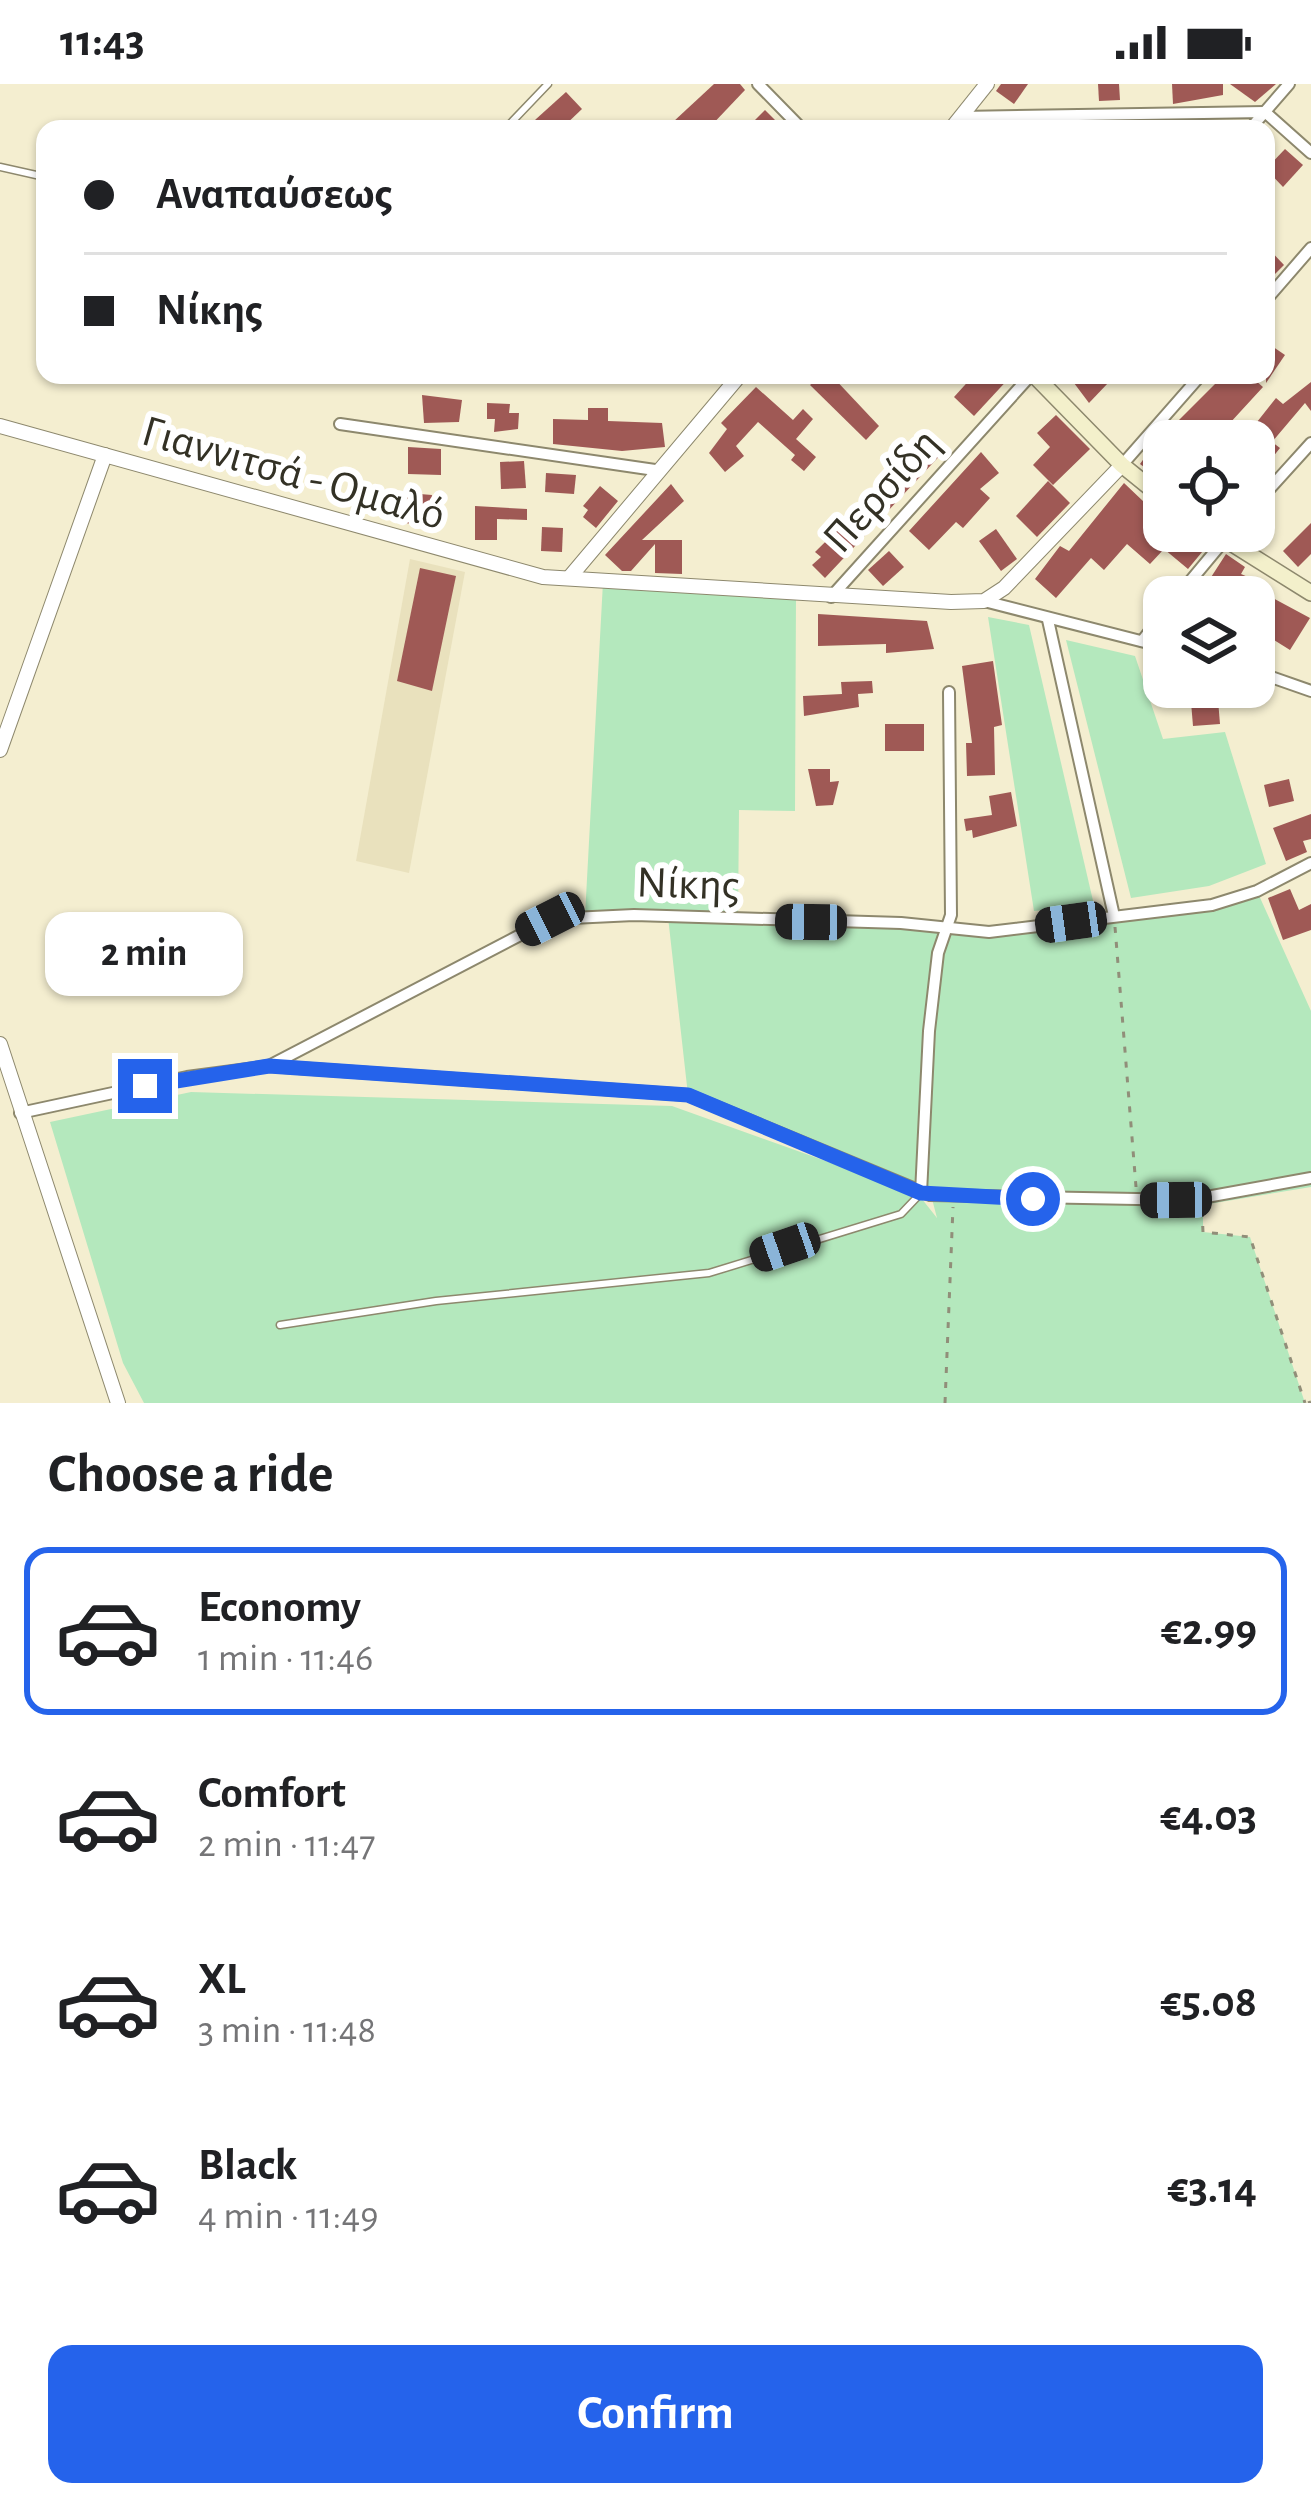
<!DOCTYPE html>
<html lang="en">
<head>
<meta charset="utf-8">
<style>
	:root { --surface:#fff; --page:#f6f6f6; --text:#202124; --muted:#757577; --line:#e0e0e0; --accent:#2563eb }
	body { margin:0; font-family:"Alegreya Sans",sans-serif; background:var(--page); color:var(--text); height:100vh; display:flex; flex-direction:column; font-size:45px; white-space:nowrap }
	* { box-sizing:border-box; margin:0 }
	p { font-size:39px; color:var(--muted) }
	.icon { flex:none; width:66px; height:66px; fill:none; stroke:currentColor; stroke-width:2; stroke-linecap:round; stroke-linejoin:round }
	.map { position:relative; height:1319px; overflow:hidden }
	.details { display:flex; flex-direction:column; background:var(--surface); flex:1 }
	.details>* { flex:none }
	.guide { position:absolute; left:36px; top:36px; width:1239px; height:264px; border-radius:24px; box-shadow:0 3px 9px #0004; display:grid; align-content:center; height:264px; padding:0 48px; background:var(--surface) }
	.fabs { position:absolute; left:1143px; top:336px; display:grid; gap:24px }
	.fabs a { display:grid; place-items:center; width:132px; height:132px; border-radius:24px; background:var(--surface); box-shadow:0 3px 9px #0004; font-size:60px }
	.end { position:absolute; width:54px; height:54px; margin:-27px; border:15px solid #2563eb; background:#fff; box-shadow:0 0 0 6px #fff }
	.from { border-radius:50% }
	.bubble { position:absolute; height:84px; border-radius:24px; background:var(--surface); box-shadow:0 3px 9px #0004; font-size:39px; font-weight:700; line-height:84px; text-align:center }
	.car { position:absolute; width:36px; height:72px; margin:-36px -18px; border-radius:15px; box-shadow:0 0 9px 3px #0007; background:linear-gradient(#222 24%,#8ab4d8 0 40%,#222 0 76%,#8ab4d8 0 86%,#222 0) }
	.guide b { display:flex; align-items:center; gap:42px; height:114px; font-size:45px }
	.guide b+b { border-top:3px solid var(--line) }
	.guide i { width:30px; height:30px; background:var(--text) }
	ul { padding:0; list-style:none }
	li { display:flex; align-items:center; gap:36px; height:168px; margin:0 24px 18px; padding:0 24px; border:6px solid transparent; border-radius:24px }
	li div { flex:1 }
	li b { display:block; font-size:45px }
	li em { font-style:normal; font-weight:700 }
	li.selected { border-color:var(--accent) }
	li>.icon { width:108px; height:108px; stroke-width:1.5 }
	h2 { padding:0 48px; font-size:54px; line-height:144px }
	.primary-button { display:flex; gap:24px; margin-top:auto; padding:24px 48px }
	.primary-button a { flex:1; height:138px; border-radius:24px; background:var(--accent); color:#fff; font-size:48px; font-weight:700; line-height:138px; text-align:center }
	.status { display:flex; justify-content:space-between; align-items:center; height:84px; padding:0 60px; background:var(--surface); direction:ltr }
	.status svg { height:33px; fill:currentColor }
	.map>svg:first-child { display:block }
	.built { fill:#e9e1bd }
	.green { fill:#b4e8bd }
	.building { fill:#9f5955 }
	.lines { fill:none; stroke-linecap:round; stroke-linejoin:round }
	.service-casing { stroke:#8d886d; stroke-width:9 }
	.minor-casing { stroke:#8d886d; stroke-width:14 }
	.tertiary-casing { stroke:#8d886d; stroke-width:16 }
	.secondary-casing { stroke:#8d886d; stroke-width:18 }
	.path { stroke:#918e79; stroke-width:3; stroke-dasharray:6 9; stroke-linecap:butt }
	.service { stroke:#fff; stroke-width:6 }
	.minor { stroke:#fff; stroke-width:10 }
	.tertiary { stroke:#fff; stroke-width:14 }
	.secondary { stroke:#f3f0cb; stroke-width:15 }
	.route { stroke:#2563eb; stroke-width:15 }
	.labels { text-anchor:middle; stroke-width:12; stroke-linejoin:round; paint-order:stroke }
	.street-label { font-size:45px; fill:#333125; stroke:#fff }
</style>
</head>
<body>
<div class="status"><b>11:43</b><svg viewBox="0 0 49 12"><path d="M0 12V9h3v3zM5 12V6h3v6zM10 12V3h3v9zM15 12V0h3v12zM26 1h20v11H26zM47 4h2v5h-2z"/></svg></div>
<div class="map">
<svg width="1311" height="1319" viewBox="0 0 1311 1319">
	<rect width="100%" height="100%" fill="#f4eed0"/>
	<path class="built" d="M410 475 465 488 409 789 356 777Z"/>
	<g class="green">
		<path d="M603 498 796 512 795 727 739 726 738 836 901 839 960 849 1212 821 1257 807 1311 927V1103L1203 1121V1148L1250 1153 1305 1319H144L123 1279 50 1038 191 1008 672 1022 918 1110 937 1134 931 1111 688 1011 668 833 585 832Z"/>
		<path d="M988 533 1029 541 1094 821 1034 827Z"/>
		<path d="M1066 556 1135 572 1163 655 1225 648 1266 780 1209 802 1131 814Z"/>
	</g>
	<g class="building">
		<path d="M714 0H740L745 6 708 45H679L673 38Z"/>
		<path d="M1001 0H1028L1014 20 996 7Z"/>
		<path d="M1098 0H1119L1120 16 1099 17Z"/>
		<path d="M1172 0H1223V11L1173 20Z"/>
		<path d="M1230 0H1276L1255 18Z"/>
		<path d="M566 8 582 25 561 45H525Z"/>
		<path d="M765 26 784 45H746Z"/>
		<path d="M1285 65 1303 81 1283 103 1266 85Z"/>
		<path d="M1266 162 1284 181 1266 199Z"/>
		<path d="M1266 258 1285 271 1266 299Z"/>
		<path d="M821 291H831L879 342 866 356 810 301Z"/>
		<path d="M974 291H1012L974 332 954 313Z"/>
		<path d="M1068 291H1101L1109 298 1089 319Z"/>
		<path d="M1224 291H1249L1263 303 1218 352 1212 347 1202 357H1184L1170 345Z"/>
		<path d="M1311 298V327L1305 319 1272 358 1280 364 1260 389 1254 384V357H1242L1276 314 1283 320Z"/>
		<path d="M756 303 793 336 803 325 813 335 796 355 816 373 804 387 791 376 795 371 758 338 736 362 744 372 725 388 709 369 727 345 721 339Z"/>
		<path d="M422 311 462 316 459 338 424 339Z"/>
		<path d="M487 319 510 320 509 329H519L518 345 494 348 495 335H487Z"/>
		<path d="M588 324H608V337L662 339 665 363 622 367 553 360V335L588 336Z"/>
		<path d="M1056 331 1090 365 1053 401 1033 381 1050 363 1037 349Z"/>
		<path d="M930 348 947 364 825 494 812 481 821 473 815 468 895 389 887 380 901 367 907 373Z"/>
		<path d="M1155 359 1164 366V398L1140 380Z"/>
		<path d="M408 363 441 365V391L408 390Z"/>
		<path d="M981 368 999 389 980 405 990 414 963 444 956 438 929 466 909 447Z"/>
		<path d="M524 377 526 404 501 405 500 378Z"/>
		<path d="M546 389 576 391 574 410 545 408Z"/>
		<path d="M1048 397 1070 419 1037 453 1016 432Z"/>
		<path d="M1124 399 1164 437V447H1189L1207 462 1188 485 1164 465 1150 480 1127 460 1104 486 1091 474 1056 514 1035 495 1060 462 1069 467Z"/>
		<path d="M671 400 684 417 642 456H682V490L655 489V460L631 487H622L605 471Z"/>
		<path d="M600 402 618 417 596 444 583 433 588 426 583 422Z"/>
		<path d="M408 409 432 411 429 442 405 439Z"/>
		<path d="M475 422 527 425V436L497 435V456H475Z"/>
		<path d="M1311 439V470L1298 483 1283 467Z"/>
		<path d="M542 443 563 444 562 468 541 467Z"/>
		<path d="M996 445 1017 475 1001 487 979 457Z"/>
		<path d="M889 467 904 483 883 502 868 486Z"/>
		<path d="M1226 470 1245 483 1241 490 1264 500 1260 507 1310 534 1290 566 1263 549 1254 562V513H1221L1204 504Z"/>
		<path d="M420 484 456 492 432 607 397 597Z"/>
		<path d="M818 530 927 537 934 565 886 569V560L818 562Z"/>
		<path d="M993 577 1002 641 994 643 995 691 967 692 966 659H972L962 582Z"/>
		<path d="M1164 578V611L1147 612 1145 579Z"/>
		<path d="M872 597 873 609 858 610 859 623 804 632 803 612 842 610 841 598Z"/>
		<path d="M1218 616 1220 640 1193 642 1191 618Z"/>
		<rect x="885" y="640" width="39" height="27"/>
		<path d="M808 685H830V698L839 697 833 721 816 722Z"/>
		<path d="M1289 695 1294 717 1269 723 1264 701Z"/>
		<path d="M1011 708 1017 742 973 754 972 746 966 747 964 735 992 731 989 712Z"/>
		<path d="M1311 730V755L1303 757 1307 768 1286 777 1273 744Z"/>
		<path d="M1290 805 1299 826 1311 820V846L1283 856 1268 814Z"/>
	</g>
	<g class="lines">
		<defs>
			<g id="service">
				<path d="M505 45 548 0"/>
				<path d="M0 83 45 93"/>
				<path d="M280 1241 436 1217 709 1189 901 1130 921 1109"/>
			</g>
			<g id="minor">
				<path d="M758 0 802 45"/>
				<path d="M960 33 1265 28 1311 69"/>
				<path d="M1250 45 1289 0"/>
				<path d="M1266 216 1311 164"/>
				<path d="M340 340 655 386"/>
				<path d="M1122 381 1201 291"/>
				<path d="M1254 422 1311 359"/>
				<path d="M831 513 1031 291"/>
				<path d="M1177 513 1232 447"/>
				<path d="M984 517 1164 563"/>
				<path d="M1048 536 1114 832"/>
				<path d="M1142 557 1164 529"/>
				<path d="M1254 587 1311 607"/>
				<path d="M269 982 688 1011 930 1111 1190 1116 1311 1094"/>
				<path d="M20 1029 187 993 269 982 551 835 634 831 901 839 989 848 1212 821 1257 807 1311 779"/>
				<path d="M921 1109 929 947 938 869 951 831 949 608"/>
			</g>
			<g id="tertiary">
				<path d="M951 45 987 0"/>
				<path d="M0 342 543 493 951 518 984 517 1004 504 1122 381"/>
				<path d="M569 494 740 291"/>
				<path d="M0 666 105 371"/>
				<path d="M0 960 118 1319"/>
			</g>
			<g id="secondary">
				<path d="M1034 291 1122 381 1164 415"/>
				<path d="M1212 447 1311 509"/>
			</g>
		</defs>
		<use href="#service" class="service-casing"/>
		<use href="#minor" class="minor-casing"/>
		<use href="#tertiary" class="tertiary-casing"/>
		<use href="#secondary" class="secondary-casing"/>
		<g class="path">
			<path d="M1115 843 1136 1103"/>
			<path d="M1202 1127 1203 1148 1250 1153 1305 1319"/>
			<path d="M945 1319 953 1123"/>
			<path d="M1308 1319 1311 1318"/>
		</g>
		<use href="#service" class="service"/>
		<use href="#minor" class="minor"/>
		<use href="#tertiary" class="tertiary"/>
		<use href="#secondary" class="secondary"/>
	</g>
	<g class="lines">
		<path class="route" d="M145 1002 269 982 688 1011 921 1109 1033 1115"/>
	</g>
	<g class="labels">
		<g class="street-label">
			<text transform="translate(294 387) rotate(16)" y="16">Γιαννιτσά - Ομαλό</text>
			<text transform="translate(880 405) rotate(-48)" y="16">Περσίδη</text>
			<text transform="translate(688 798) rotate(2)" y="16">Νίκης</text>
		</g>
	</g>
</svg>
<div class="fabs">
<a><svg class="icon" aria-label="locate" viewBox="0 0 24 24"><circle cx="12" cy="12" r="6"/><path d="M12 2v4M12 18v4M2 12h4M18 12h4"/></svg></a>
<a><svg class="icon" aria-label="layers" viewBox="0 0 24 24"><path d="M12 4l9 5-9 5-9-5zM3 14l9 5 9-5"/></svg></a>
</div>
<i class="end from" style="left:1033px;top:1115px"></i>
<i class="end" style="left:145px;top:1002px"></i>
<div class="bubble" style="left:45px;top:828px;width:198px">2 min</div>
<i class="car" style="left:550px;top:835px;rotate:243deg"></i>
<i class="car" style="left:811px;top:838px;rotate:271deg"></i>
<i class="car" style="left:1071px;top:838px;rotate:262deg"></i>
<i class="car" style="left:1176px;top:1116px;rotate:269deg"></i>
<i class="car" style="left:785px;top:1163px;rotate:251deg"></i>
<div class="guide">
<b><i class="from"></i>Αναπαύσεως</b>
<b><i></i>Νίκης</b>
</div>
</div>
<section class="details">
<h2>Choose a ride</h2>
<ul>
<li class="selected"><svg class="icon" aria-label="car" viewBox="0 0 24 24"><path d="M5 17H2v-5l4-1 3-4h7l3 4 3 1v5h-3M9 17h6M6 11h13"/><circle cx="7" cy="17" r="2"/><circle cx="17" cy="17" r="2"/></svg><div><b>Economy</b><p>1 min · 11:46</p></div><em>€2.99</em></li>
<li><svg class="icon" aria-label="car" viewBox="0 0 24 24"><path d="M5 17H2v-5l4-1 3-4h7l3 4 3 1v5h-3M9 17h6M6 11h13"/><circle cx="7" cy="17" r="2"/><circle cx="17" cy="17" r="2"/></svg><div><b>Comfort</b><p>2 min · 11:47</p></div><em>€4.03</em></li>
<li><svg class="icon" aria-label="car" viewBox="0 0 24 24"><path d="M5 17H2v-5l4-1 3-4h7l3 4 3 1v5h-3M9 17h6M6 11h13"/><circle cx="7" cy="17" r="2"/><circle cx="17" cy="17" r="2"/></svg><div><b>XL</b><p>3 min · 11:48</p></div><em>€5.08</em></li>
<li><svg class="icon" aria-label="car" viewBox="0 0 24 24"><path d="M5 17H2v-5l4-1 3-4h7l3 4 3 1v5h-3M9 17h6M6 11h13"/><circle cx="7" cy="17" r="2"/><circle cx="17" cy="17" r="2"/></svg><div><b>Black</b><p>4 min · 11:49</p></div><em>€3.14</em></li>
</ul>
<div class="primary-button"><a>Confirm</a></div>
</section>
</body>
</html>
